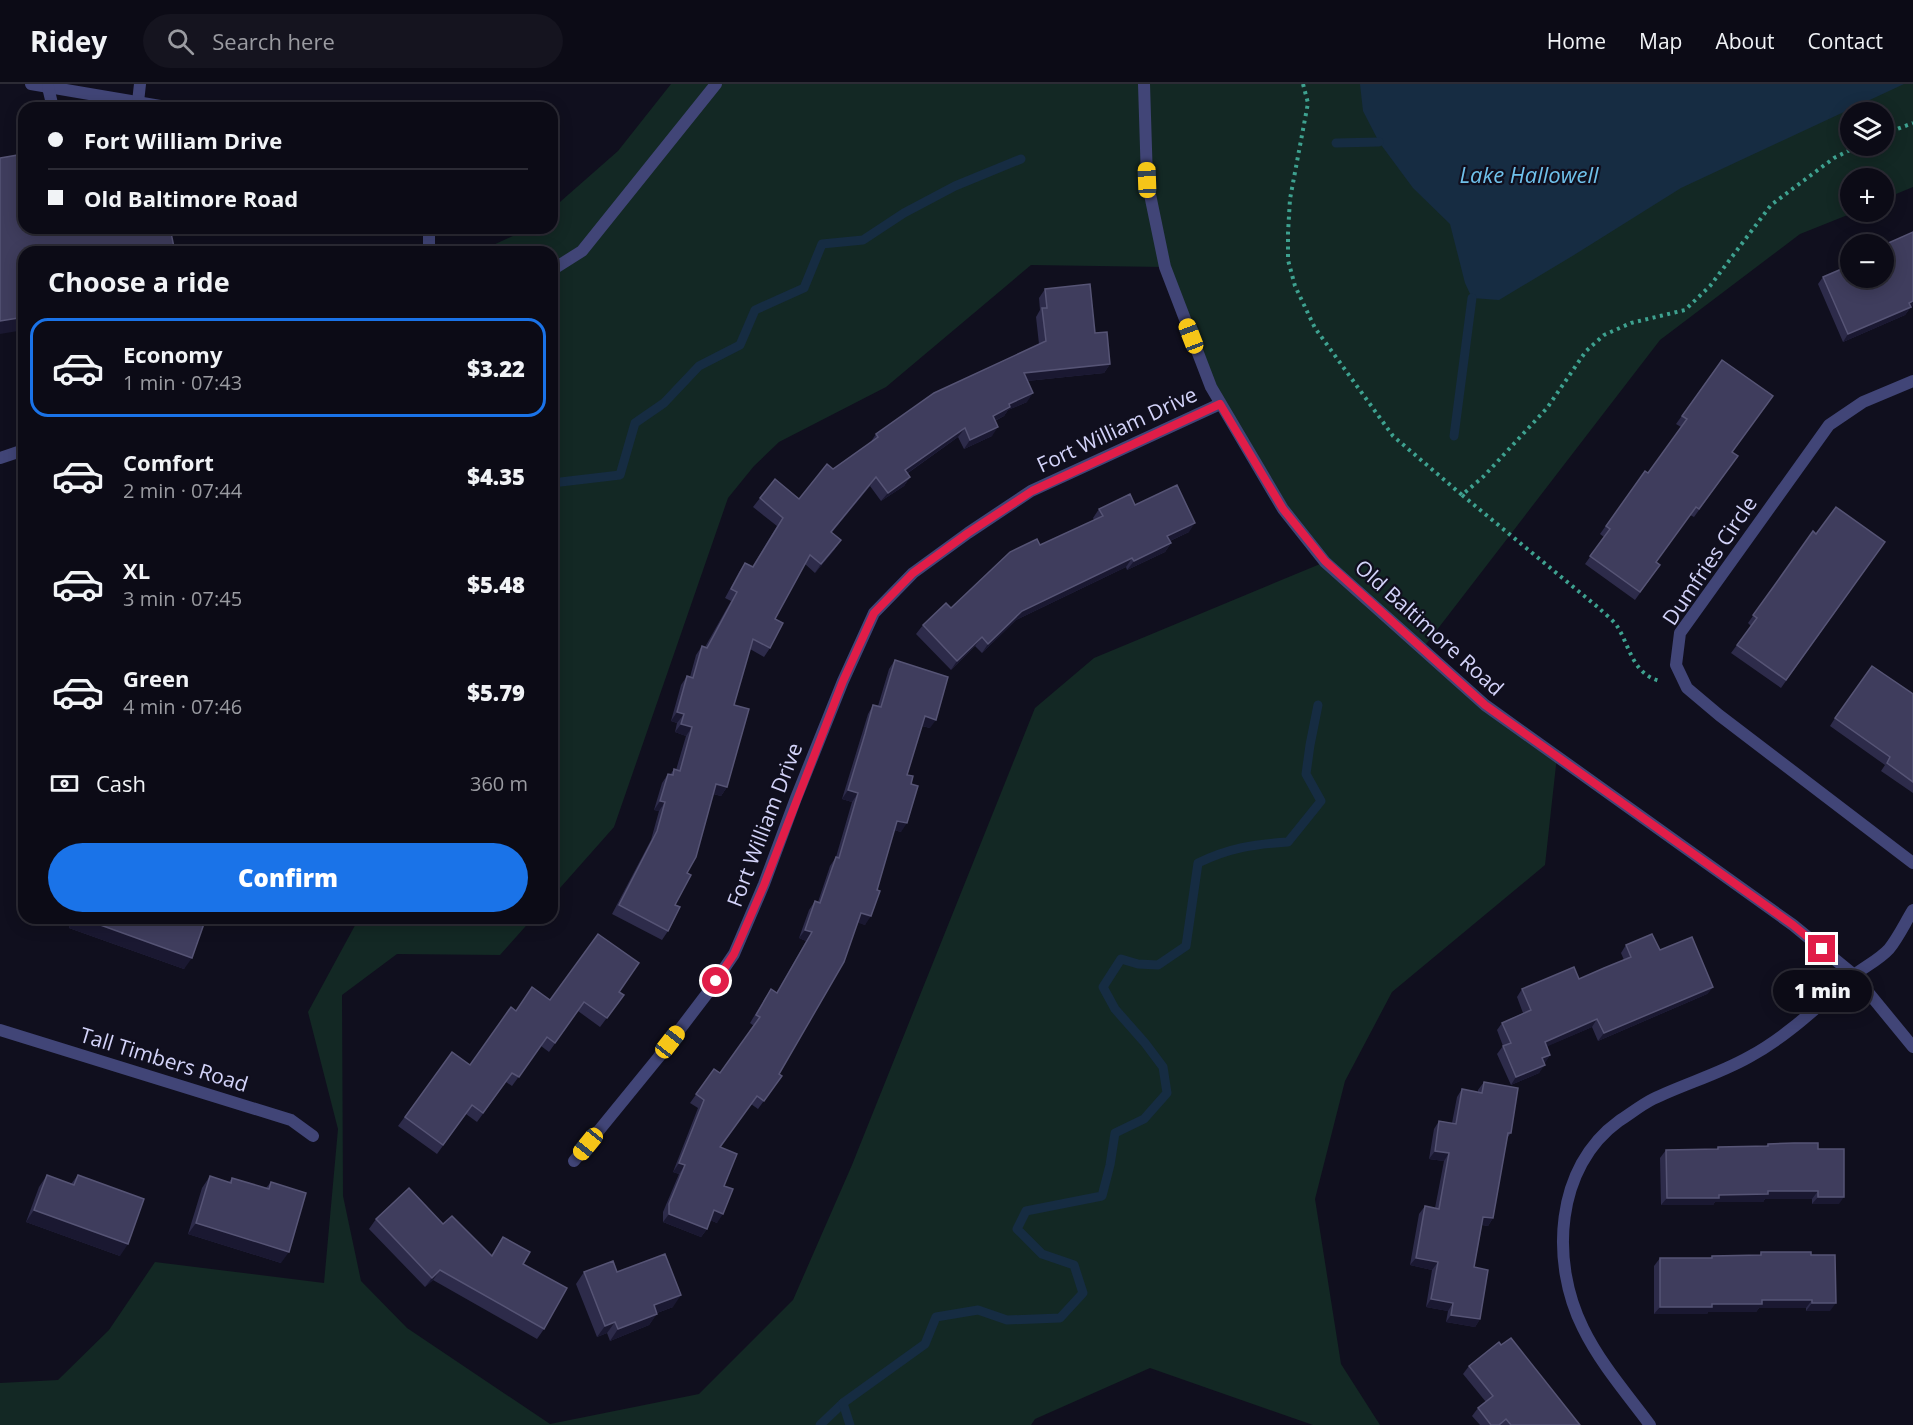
<!DOCTYPE html>
<html lang="en">
<head>
<meta charset="utf-8">
<style>
	:root { --surface:#0c0b16; --page:#15141f; --text:#f1f3f6; --muted:#9a9ba1; --line:#2c2b35; --accent:#1a73e8 }
	body { margin:0; font-family:"Open Sans",sans-serif; background:var(--page); color:var(--text); height:100vh; display:flex; flex-direction:column; font-size:22px; white-space:nowrap }
	* { box-sizing:border-box; margin:0 }
	p { font-size:20px; color:var(--muted) }
	.icon { flex:none; width:33px; height:33px; fill:none; stroke:currentColor; stroke-width:2; stroke-linecap:round; stroke-linejoin:round }
	.map { position:relative; flex:1; overflow:hidden }
	.panel { position:absolute; left:18px; top:162px; width:540px; height:678px; display:flex; flex-direction:column; background:var(--surface); border-radius:18px; box-shadow:0 3px 15px #0003,0 0 0 2px var(--line) }
	.panel>* { flex:none }
	.banner { position:absolute; left:18px; top:18px; width:540px; height:132px; border-radius:18px; box-shadow:0 3px 15px #0003,0 0 0 2px var(--line); display:grid; align-content:center; height:132px; padding:0 30px; background:var(--surface) }
	.controls { position:absolute; left:1840px; top:18px; display:grid; gap:12px }
	.controls a { display:grid; place-items:center; width:54px; height:54px; border-radius:50%; background:var(--surface); box-shadow:0 3px 15px #0003,0 0 0 2px var(--line); font-size:30px }
	.end { position:absolute; width:27px; height:27px; margin:-14px; border:8px solid #e11d48; background:#fff; box-shadow:0 0 0 3px #fff }
	.from { border-radius:50% }
	.bubble { position:absolute; height:42px; border-radius:21px; background:var(--surface); box-shadow:0 3px 15px #0003,0 0 0 2px var(--line); font-size:20px; font-weight:800; line-height:42px; text-align:center }
	.car { position:absolute; width:18px; height:36px; margin:-18px -9px; border-radius:8px; box-shadow:0 0 4px 2px #0007; background:linear-gradient(#f5c518 24%,#345 0 40%,#f5c518 0 76%,#345 0 86%,#f5c518 0) }
	.banner b { display:flex; align-items:center; gap:21px; height:57px; font-size:22px }
	.banner b+b { border-top:2px solid var(--line) }
	.banner i { width:15px; height:15px; background:var(--text) }
	ul { padding:0; list-style:none }
	li { display:flex; align-items:center; gap:18px; height:99px; margin:0 12px 9px; padding:0 18px; border:3px solid transparent; border-radius:18px }
	li div { flex:1 }
	li b { display:block; font-size:22px }
	li em { font-style:normal; font-weight:800 }
	li.on { border-color:var(--accent) }
	li>.icon { width:54px; height:54px; stroke-width:1.5 }
	h2 { padding:0 30px; font-size:27px; line-height:72px }
	.pay { display:flex; align-items:center; gap:15px; height:66px; padding:0 30px; font-size:22px }
	.pay p { margin-inline-start:auto }
	.cta { display:flex; gap:12px; margin-top:auto; padding:12px 30px }
	.cta a { flex:1; height:69px; border-radius:36px; background:var(--accent); color:#fff; font-size:24px; font-weight:800; line-height:69px; text-align:center }
	header { display:flex; align-items:center; gap:36px; box-sizing:border-box; height:84px; padding:0 30px; background:var(--surface); border-bottom:2px solid var(--line) }
	header strong { font-size:28px }
	nav { display:flex; gap:33px; margin-inline-start:auto; font-size:21px }
	.search { width:420px; height:54px; background:var(--page); display:flex; align-items:center; gap:15px; box-sizing:border-box; padding:0 21px; border-radius:33px; color:var(--muted); font-size:22px }
	.map>svg:first-child { display:block }
	.green { fill:#132824; fill-rule:evenodd }
	.water { fill:#162c42 }
	.lines { fill:none; stroke-linecap:round; stroke-linejoin:round }
	.stream { stroke:#162c42; stroke-width:9 }
	.path { stroke:#3ea290; stroke-width:4; stroke-dasharray:3 4.5; stroke-linecap:butt }
	.service { stroke:#414577; stroke-width:12 }
	.minor { stroke:#414577; stroke-width:12 }
	.tertiary { stroke:#414577; stroke-width:12 }
	.wall { fill:#2d2b4a }
	.shaded-wall { fill:#1a1831 }
	.building { fill:#3f3d5d; stroke:#565475; stroke-width:1.5 }
	.route { stroke:#e11d48; stroke-width:8 }
	.labels { text-anchor:middle; stroke-width:4.5; stroke-linejoin:round; paint-order:stroke }
	.street-label { font-size:21px; fill:#d3d3f9; stroke:#100f1e }
	.water-label { font-size:22px; font-style:italic; fill:#6fc1eb; stroke:#100f1e }
</style>
</head>
<body>
<header>
<strong>Ridey</strong>
<div class="search"><svg class="icon" aria-label="search" viewBox="0 0 24 24"><circle cx="10" cy="10" r="6"/><path d="M15 15l6 6"/></svg>Search here</div>
<nav><a>Home</a><a>Map</a><a>About</a><a>Contact</a></nav>
</header>
<div class="map">
<svg width="1913" height="1341" viewBox="0 0 1913 1341">
	<rect width="100%" height="100%" fill="#100f1e"/>
	<path class="green" d="M671 0H1913V103L1884 115V94H1851V128H1855L1800 150 1660 256 1423 564 1557 672 1545 781 1392 908 1345 997 1315 1115 1341 1280 1380 1341H1313L1150 1284 1035 1335 1031 1341H0V1299L58 1296 109 1246 155 1178 324 1199 338 1045 308 928 359 834H533L500 871 397 870 342 911 343 1112 361 1197 407 1244 550 1340 699 1310 793 1216 852 1081 1035 624 1094 574 1325 478 1283 425 1225 326 1165 183 1031 181 886 303 779 358 754 382 728 414 614 743 552 813V168H478L530 144H552V125L618 67ZM1851 28H1884V62H1851Z"/>
	<path class="water" d="M1360 0H1904L1681 104 1574 171 1499 216 1472 214 1465 199 1450 140 1413 104 1379 58 1363 27Z"/>
	<g class="lines">
		<g class="stream">
			<path d="M1336 59 1379 58"/>
			<path d="M1454 352 1472 214"/>
			<path d="M552 399 620 391 635 339 664 319 699 282 740 261 755 226 804 204 822 160 863 156 904 129 955 102 1021 75"/>
			<path d="M820 1341 843 1319"/>
			<path d="M850 1341 843 1319 925 1260 936 1233 978 1226 1007 1236 1060 1234 1083 1209 1074 1181 1042 1170 1017 1145 1026 1127 1102 1112 1110 1081 1115 1049 1144 1035 1167 1009 1163 983 1145 959 1115 925 1103 903 1121 875 1138 880 1158 881 1186 862 1198 779C1229 764 1254 760 1288 758L1321 717 1306 690 1310 661 1318 621"/>
		</g>
		<g class="path">
			<path d="M1303 0 1308 19 1290 115 1288 149V176L1295 202 1315 244 1393 352 1462 411 1484 392 1547 324 1586 267 1604 251 1631 239 1685 226 1710 202 1771 121 1834 74 1858 62"/>
			<path d="M1884 50 1913 39"/>
			<path d="M1462 411 1600 525C1605 530 1613 536 1617 542 1630 562 1632 590 1660 597"/>
		</g>
		<g class="service">
			<path d="M31 0 172 24"/>
			<path d="M48 3 53 24"/>
			<path d="M138 18 140 0"/>
			<path d="M429 168V144"/>
		</g>
		<g class="minor">
			<path d="M552 186 582 167 716 0"/>
			<path d="M1913 297 1863 318 1829 341 1680 549 1676 581 1687 604 1719 631 1913 779"/>
			<path d="M0 374 24 366"/>
			<path d="M0 946 291 1036 313 1052"/>
			<path d="M574 1077 658 974 706 911 734 870 764 800 796 714 843 597 874 529 913 489 968 449 1031 407 1220 320"/>
			<path d="M1650 1341C1627 1310 1600 1279 1583 1244 1550 1178 1555 1083 1619 1037 1630 1030 1641 1021 1653 1015 1684 1000 1719 990 1749 973 1788 952 1819 921 1853 892 1864 883 1879 876 1889 865 1898 854 1905 839 1913 826"/>
		</g>
		<path class="tertiary" d="M1144 0 1147 96 1165 183 1211 303 1283 425 1325 478 1485 621 1793 841 1854 891 1913 963"/>
	</g>
	<g class="wall">
		<path d="M1884 161 1910 224 1905 231 1843 258 1818 200 1823 193 1884 194Z"/>
		<path d="M1045 205 1095 249 1110 280 1104 289 1027 297V318L1008 326 1004 332 995 337 992 352 964 365 958 353 908 389 910 393 904 402 881 417 870 402 832 448 835 465 815 489 805 480 775 535 770 564 764 573 750 565 734 621 727 703 721 712 713 710 687 789 675 821 668 847 662 856 612 830 651 756 659 727 654 726 662 699 668 690 670 691 674 685 676 686 686 652 675 648 677 639 671 637 681 601 687 592 690 593 696 571 702 562 705 563 731 517 725 514 739 488 745 479 752 483 777 442 753 423 760 414 799 415 833 385 870 359 876 350 1039 260 1036 233 1040 226 1039 214Z"/>
		<path d="M1722 276 1732 368 1738 372 1694 433 1690 431 1656 478 1660 481 1635 516 1585 480 1604 453 1600 450 1645 387 1648 389 1681 343 1676 340Z"/>
		<path d="M1135 421 1189 448 1170 457 1171 459 1165 468 1127 486 1126 483 1016 536 982 569 975 562 951 586 916 550 923 541 951 524 1040 461 1094 436 1093 434 1099 425Z"/>
		<path d="M1816 450 1885 458 1781 604 1731 569 1751 542 1748 539 1774 502Z"/>
		<path d="M895 576 930 644 922 642 907 691 901 748 894 746 865 841 858 838 779 990 782 992 758 1025 751 1020 720 1063 724 1102 717 1139 710 1136 707 1145 701 1153 663 1138V1128L679 1090 673 1088 698 1024 690 1019 714 985 720 989 754 942 750 939 765 914 771 905 776 909 806 857 799 854 809 826 815 817 818 818 830 782 836 773 852 718 842 715 868 630 873 621 878 622 889 585Z"/>
		<path d="M1913 610V709L1881 687 1885 681 1830 642 1835 634Z"/>
		<path d="M72 834H206L184 885 69 844Z"/>
		<path d="M1626 861 1660 866 1713 903 1707 910 1598 957 1592 943 1547 962 1550 971 1544 979 1539 989 1511 1001 1497 970 1503 962 1497 946 1502 939 1523 929 1517 913 1522 905 1579 895 1624 876 1621 869Z"/>
		<path d="M619 908 624 911 600 943 578 927 549 968 541 962 512 1002 506 998 477 1038 466 1030 437 1070 398 1042 452 968 470 981 516 927 550 916Z"/>
		<path d="M1484 998 1511 1049 1507 1054 1493 1134 1488 1142 1482 1141 1474 1183 1480 1235 1475 1243 1446 1238 1448 1227 1426 1223 1432 1186 1410 1181 1419 1130 1425 1122 1435 1124 1444 1077 1429 1075 1434 1045 1439 1037 1452 1039 1457 1013 1462 1005 1478 1008V1006Z"/>
		<path d="M1768 1060 1818 1065 1839 1120H1812V1115H1765L1763 1118H1715L1713 1121H1661L1660 1074 1666 1066H1716L1718 1063 1766 1062Z"/>
		<path d="M47 1091 71 1100 78 1091 120 1172 26 1138 39 1103Z"/>
		<path d="M210 1092 229 1098 232 1094 266 1104 271 1098 281 1179 188 1150 202 1104Z"/>
		<path d="M376 1135 443 1140 491 1172 503 1153 523 1180 544 1245 537 1255 433 1196 425 1203 369 1145Z"/>
		<path d="M1761 1168 1811 1171 1830 1227H1806V1224H1759L1756 1228H1708L1707 1230H1654V1182L1660 1174H1710L1712 1172 1760 1171Z"/>
		<path d="M584 1188H617L673 1223 657 1229 649 1241 610 1257 607 1249 597 1253 576 1200Z"/>
		<path d="M1469 1282 1580 1341H1480L1472 1332 1478 1324 1486 1318 1463 1290Z"/>
	</g>
	<g class="shaded-wall">
		<path d="M1913 217V222L1910 224 1905 231 1843 258 1848 250Z"/>
		<path d="M24 233V246L0 250V237Z"/>
		<path d="M1110 280 1104 289 1017 298 1024 289Z"/>
		<path d="M1033 309 1027 318 1008 326 1004 332 986 341 993 332 1009 320Z"/>
		<path d="M998 343 992 352 964 365 970 356Z"/>
		<path d="M965 344 958 353 899 395 905 386Z"/>
		<path d="M876 393 870 402 825 457 831 448Z"/>
		<path d="M910 393 904 402 881 417 888 409Z"/>
		<path d="M1195 439 1189 448 1161 461 1167 452Z"/>
		<path d="M841 456 835 465 815 489 821 480Z"/>
		<path d="M1171 459 1165 468 1127 486 1134 477Z"/>
		<path d="M1132 474 1126 483 1016 536 982 569 988 560 1022 527Z"/>
		<path d="M982 553 975 562 951 586 957 577Z"/>
		<path d="M677 628 684 630 677 639 671 637Z"/>
		<path d="M925 632 936 636 930 644 919 641Z"/>
		<path d="M681 640 692 643 686 652 675 648Z"/>
		<path d="M716 700 727 703 721 712 710 709Z"/>
		<path d="M848 706 858 709 852 718 842 715Z"/>
		<path d="M660 717 665 718 659 727 654 726Z"/>
		<path d="M897 737 907 739 901 748 891 745Z"/>
		<path d="M861 829 871 832 865 841 855 838Z"/>
		<path d="M76 834H81L192 874 184 885 69 844Z"/>
		<path d="M805 846 812 848 806 857 799 854Z"/>
		<path d="M1713 903 1707 910 1598 957 1604 949Z"/>
		<path d="M1597 935 1592 943 1539 966 1545 958Z"/>
		<path d="M1550 971 1545 979 1536 982 1542 974Z"/>
		<path d="M1545 981 1539 989 1511 1001 1516 993Z"/>
		<path d="M1435 1067 1449 1069 1444 1077 1429 1075Z"/>
		<path d="M679 1079 685 1081 679 1090 673 1088Z"/>
		<path d="M1768 1107H1818L1812 1115H1765L1763 1118H1715L1713 1121H1661L1667 1114Z"/>
		<path d="M1818 1113H1844L1839 1120H1812Z"/>
		<path d="M34 1126 128 1160 120 1172 26 1138Z"/>
		<path d="M714 1126 723 1130 717 1139 708 1135Z"/>
		<path d="M669 1130 707 1145 701 1153 663 1138Z"/>
		<path d="M1483 1133 1493 1134 1488 1142 1478 1140Z"/>
		<path d="M196 1139 289 1168 281 1179 188 1150Z"/>
		<path d="M1416 1174 1438 1178 1432 1186 1410 1181Z"/>
		<path d="M440 1186 433 1196 425 1203 432 1194Z"/>
		<path d="M681 1211 673 1223 646 1233 654 1221Z"/>
		<path d="M1431 1215 1453 1219 1448 1227 1426 1223Z"/>
		<path d="M1762 1216H1812L1806 1224H1759L1756 1228H1708L1707 1230H1654L1660 1223Z"/>
		<path d="M1812 1219H1836L1830 1227H1806Z"/>
		<path d="M657 1230 649 1241 610 1257 618 1245Z"/>
		<path d="M1451 1231 1480 1235 1475 1243 1446 1238Z"/>
		<path d="M615 1238 607 1249 597 1253 605 1242Z"/>
	</g>
	<g class="building">
		<path d="M24 70V144H170L175 168H24V233L0 237V74Z"/>
		<path d="M1913 148V217L1909 219 1911 223 1848 250 1823 193 1851 181V194H1884V166H1886L1884 161Z"/>
		<path d="M1090 200 1095 249 1107 248 1110 280 1024 289 1033 309 1009 320 1010 323 993 332 998 343 970 356 965 344 905 386 910 393 888 409 876 393 831 448 841 456 821 480 810 471 775 535 783 539 770 564 753 555 734 621 749 625 727 703 716 700 696 773 687 789 691 791 675 821 680 823 668 847 619 821 657 747 665 718 660 717 668 690 673 691 674 685 680 687 692 643 681 640 684 630 677 628 687 592 693 594 702 562 707 564 737 508 731 505 745 479 753 483 783 434 760 414 775 395 799 415 827 380 833 385 878 353 876 350 934 309 1046 257 1042 224H1047L1045 205Z"/>
		<path d="M1722 276 1773 312 1732 368 1738 372 1699 425 1696 423 1656 478 1660 481 1640 508 1590 472 1610 445 1606 442 1645 387 1648 389 1687 335 1682 332Z"/>
		<path d="M1177 401 1195 439 1167 452 1171 459 1134 477 1132 474 1022 527 988 560 982 553 957 577 923 541 946 519 951 524 1010 468 1037 455 1040 461 1103 432 1099 425 1130 410 1135 421Z"/>
		<path d="M1836 423 1885 458 1786 596 1737 561 1757 534 1753 531 1774 502 1813 447 1816 450Z"/>
		<path d="M895 576 948 593 936 636 925 632 907 691 913 692 911 700 918 702 907 739 897 737 877 806 880 807 871 832 861 829 844 878 779 990 782 992 764 1017 757 1012 720 1063 737 1070 724 1102 733 1105 723 1130 714 1126 707 1145 669 1130V1120L685 1081 679 1079 704 1016 696 1010 714 985 720 989 760 933 756 931 771 905 777 909 812 848 805 846 815 817 820 819 836 773 839 774 858 709 848 706 865 650 873 621 881 623Z"/>
		<path d="M1872 582 1913 610V698L1887 679 1890 673 1835 634Z"/>
		<path d="M81 834H206L192 874Z"/>
		<path d="M598 850 639 879 619 908 624 911 607 934 584 918 555 959 547 953 519 993 512 989 483 1029 472 1021 443 1061 405 1033 452 968 470 981 511 923 516 927 532 903 550 916Z"/>
		<path d="M1652 850 1660 866 1692 853 1713 903 1604 949 1597 935 1545 958 1550 971 1542 974 1545 981 1516 993 1503 962 1511 959 1502 939 1531 926 1522 905 1574 883 1579 895 1604 884 1631 873 1626 861Z"/>
		<path d="M1484 998 1518 1004 1511 1049H1508L1493 1134 1483 1133 1474 1183 1488 1186 1480 1235 1451 1231 1453 1219 1431 1215 1438 1178 1416 1174 1425 1122 1439 1125 1449 1069 1435 1067 1439 1037 1456 1040 1462 1005 1482 1009Z"/>
		<path d="M1794 1059H1818V1065H1844V1113H1818V1107H1768V1110L1719 1111V1114H1667L1666 1066 1718 1065V1063L1768 1062V1060Z"/>
		<path d="M47 1091 74 1101 78 1091 144 1115 128 1160 34 1126Z"/>
		<path d="M210 1092 231 1099 232 1094 269 1105 271 1098 306 1109 289 1168 196 1139Z"/>
		<path d="M409 1104 443 1140 452 1132 492 1172 503 1153 530 1168 523 1180 567 1204 544 1245 440 1186 432 1194 376 1135Z"/>
		<path d="M1761 1168H1811V1171H1835L1836 1219H1812V1216H1762V1220H1712V1223H1660V1174H1712V1172L1761 1171Z"/>
		<path d="M665 1170 681 1211 654 1221 657 1230 618 1245 615 1238 605 1242 584 1188 613 1177 617 1188Z"/>
		<path d="M1511 1254 1580 1341H1511L1506 1335 1499 1341H1491L1478 1324 1493 1312 1469 1282 1499 1258 1501 1261Z"/>
	</g>
	<g class="lines">
		<path class="route" d="M716 897 734 870 764 801 843 597 874 529 913 489 968 449 1032 407 1220 320 1283 425 1325 477 1485 621 1793 841 1822 865"/>
	</g>
	<g class="labels">
		<g class="street-label">
			<text transform="translate(1117 346) rotate(-25)" y="7">Fort William Drive</text>
			<text transform="translate(1710 477) rotate(-56)" y="7">Dumfries Circle</text>
			<text transform="translate(1429 544) rotate(42)" y="7">Old Baltimore Road</text>
			<text transform="translate(765 741) rotate(-69)" y="7">Fort William Drive</text>
			<text transform="translate(164 976) rotate(17)" y="7">Tall Timbers Road</text>
		</g>
		<g class="water-label">
			<text x="1529" y="99">Lake Hallowell</text>
		</g>
	</g>
</svg>
<div class="controls">
<a><svg class="icon" aria-label="layers" viewBox="0 0 24 24"><path d="M12 4l9 5-9 5-9-5zM3 14l9 5 9-5"/></svg></a>
<a>+</a>
<a>−</a>
</div>
<i class="end from" style="left:716px;top:897px"></i>
<i class="end" style="left:1822px;top:865px"></i>
<div class="bubble" style="left:1773px;top:886px;width:99px">1 min</div>
<i class="car" style="left:1147px;top:96px;rotate:358deg"></i>
<i class="car" style="left:1191px;top:252px;rotate:339deg"></i>
<i class="car" style="left:670px;top:958px;rotate:38deg"></i>
<i class="car" style="left:588px;top:1060px;rotate:219deg"></i>
<div class="banner">
<b><i class="from"></i>Fort William Drive</b>
<b><i></i>Old Baltimore Road</b>
</div>
<section class="panel">
<h2>Choose a ride</h2>
<ul>
<li class="on"><svg class="icon" aria-label="car" viewBox="0 0 24 24"><path d="M5 17H2v-5l4-1 3-4h7l3 4 3 1v5h-3M9 17h6M6 11h13"/><circle cx="7" cy="17" r="2"/><circle cx="17" cy="17" r="2"/></svg><div><b>Economy</b><p>1 min · 07:43</p></div><em>$3.22</em></li>
<li><svg class="icon" aria-label="car" viewBox="0 0 24 24"><path d="M5 17H2v-5l4-1 3-4h7l3 4 3 1v5h-3M9 17h6M6 11h13"/><circle cx="7" cy="17" r="2"/><circle cx="17" cy="17" r="2"/></svg><div><b>Comfort</b><p>2 min · 07:44</p></div><em>$4.35</em></li>
<li><svg class="icon" aria-label="car" viewBox="0 0 24 24"><path d="M5 17H2v-5l4-1 3-4h7l3 4 3 1v5h-3M9 17h6M6 11h13"/><circle cx="7" cy="17" r="2"/><circle cx="17" cy="17" r="2"/></svg><div><b>XL</b><p>3 min · 07:45</p></div><em>$5.48</em></li>
<li><svg class="icon" aria-label="car" viewBox="0 0 24 24"><path d="M5 17H2v-5l4-1 3-4h7l3 4 3 1v5h-3M9 17h6M6 11h13"/><circle cx="7" cy="17" r="2"/><circle cx="17" cy="17" r="2"/></svg><div><b>Green</b><p>4 min · 07:46</p></div><em>$5.79</em></li>
</ul>
<div class="pay"><svg class="icon" aria-label="cash" viewBox="0 0 24 24"><path d="M3 7h18v10H3z"/><circle cx="12" cy="12" r="2"/></svg>Cash<p>360 m</p></div>
<div class="cta"><a>Confirm</a></div>
</section>
</div>
</body>
</html>
